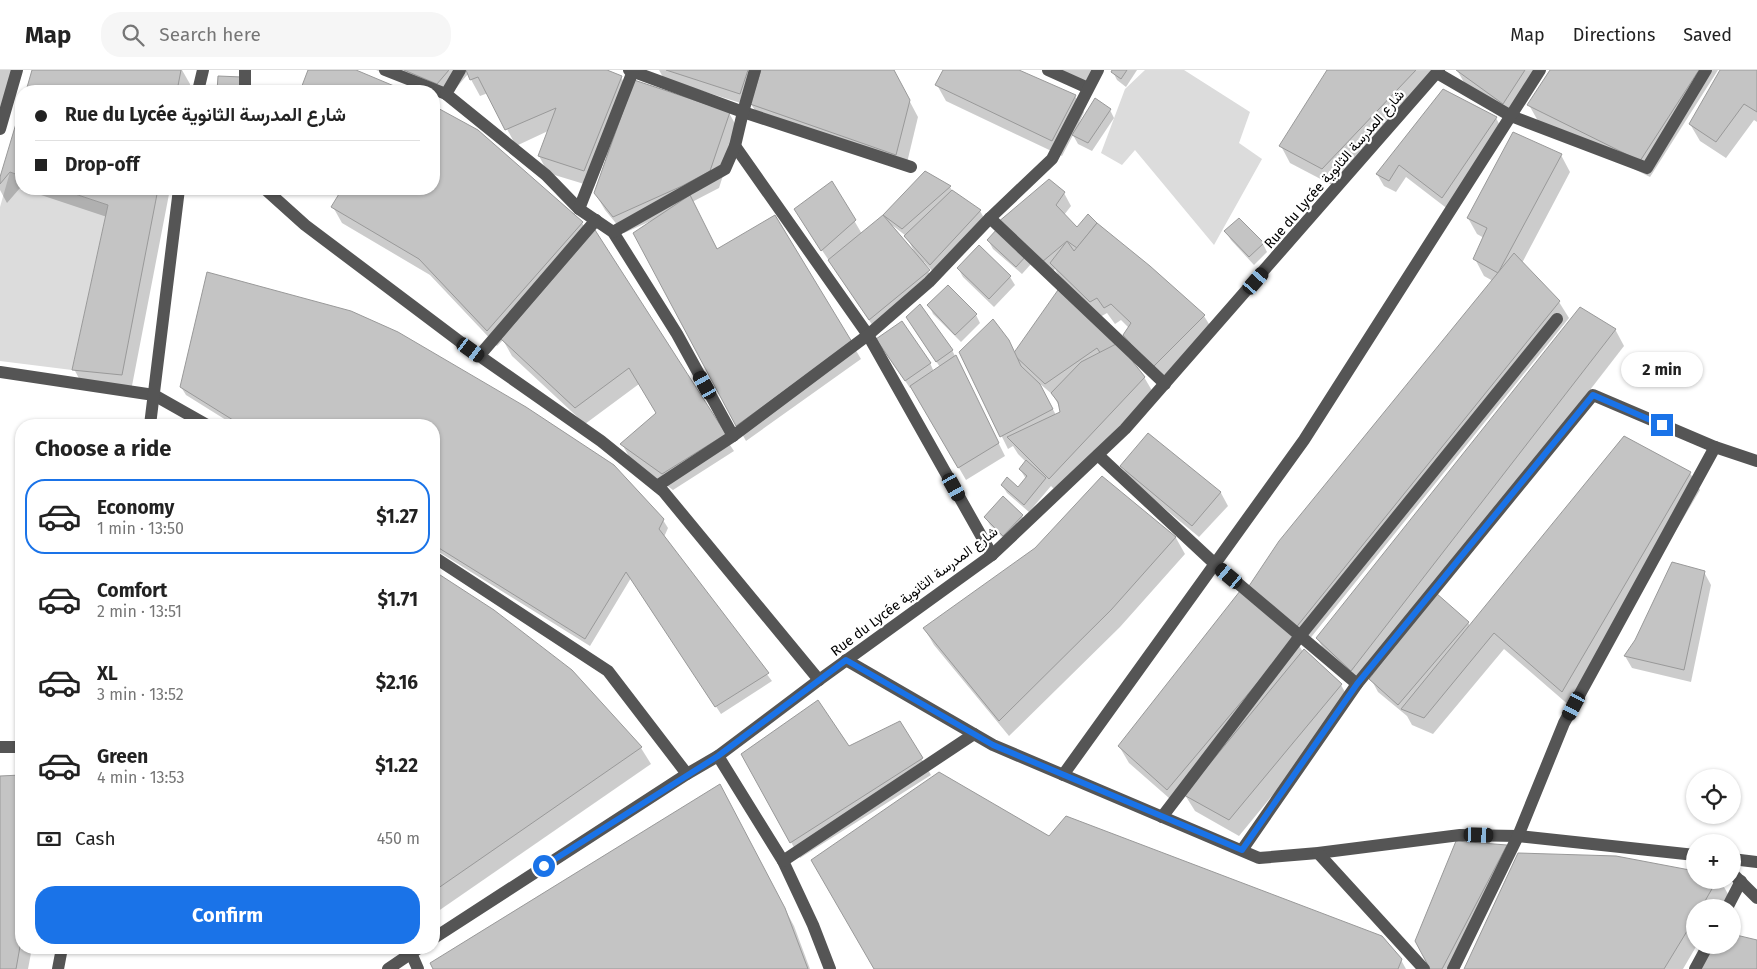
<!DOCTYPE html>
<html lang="en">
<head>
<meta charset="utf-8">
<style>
	:root { --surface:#fff; --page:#f6f6f6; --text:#222; --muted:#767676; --line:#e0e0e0; --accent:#1a73e8 }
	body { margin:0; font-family:"Fira Sans",Vazirmatn,sans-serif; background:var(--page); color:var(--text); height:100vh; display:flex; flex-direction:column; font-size:19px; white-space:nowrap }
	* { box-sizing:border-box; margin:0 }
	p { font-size:16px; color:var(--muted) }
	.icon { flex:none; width:28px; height:28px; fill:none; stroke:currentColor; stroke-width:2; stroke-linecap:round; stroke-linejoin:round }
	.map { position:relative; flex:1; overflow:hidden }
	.panel { position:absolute; left:15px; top:349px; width:425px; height:535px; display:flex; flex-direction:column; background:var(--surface); border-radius:20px; box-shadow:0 1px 4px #0004 }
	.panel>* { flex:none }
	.guide { position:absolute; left:15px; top:15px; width:425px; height:110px; border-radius:20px; box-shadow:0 1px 4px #0004; display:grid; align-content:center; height:110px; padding:0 20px; background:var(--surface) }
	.fabs { position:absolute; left:1686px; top:699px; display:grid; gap:10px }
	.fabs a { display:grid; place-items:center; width:55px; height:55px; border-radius:50%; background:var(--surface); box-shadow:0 1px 4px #0004; font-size:25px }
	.end { position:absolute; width:22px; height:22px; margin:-11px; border:6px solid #1a73e8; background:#fff; box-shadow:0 0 0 2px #fff }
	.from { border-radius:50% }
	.bubble { position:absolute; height:35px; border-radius:18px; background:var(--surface); box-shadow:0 1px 4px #0004; font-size:16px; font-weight:700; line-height:35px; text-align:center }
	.car { position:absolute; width:15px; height:30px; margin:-15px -8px; border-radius:6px; box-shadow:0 0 4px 1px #0007; background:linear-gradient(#222 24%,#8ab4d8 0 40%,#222 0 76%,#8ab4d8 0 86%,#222 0) }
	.guide b { display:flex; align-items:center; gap:18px; height:48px; font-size:19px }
	.guide b+b { border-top:1px solid var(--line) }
	.guide i { width:12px; height:12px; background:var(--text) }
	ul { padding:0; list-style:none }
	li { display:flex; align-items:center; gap:15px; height:75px; margin:0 10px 8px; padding:0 10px; border:2px solid transparent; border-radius:20px }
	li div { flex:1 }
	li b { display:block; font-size:19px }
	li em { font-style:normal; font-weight:700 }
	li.on { border-color:var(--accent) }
	li>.icon { width:45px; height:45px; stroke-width:1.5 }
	h2 { padding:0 20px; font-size:22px; line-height:60px }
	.pay { display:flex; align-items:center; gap:12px; height:55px; padding:0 20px; font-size:19px }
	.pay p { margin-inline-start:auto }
	.action { display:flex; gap:10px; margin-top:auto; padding:10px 20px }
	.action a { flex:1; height:58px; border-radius:20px; background:var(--accent); color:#fff; font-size:20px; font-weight:700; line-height:58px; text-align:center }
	header { display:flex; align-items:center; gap:30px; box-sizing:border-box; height:70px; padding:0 25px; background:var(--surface); border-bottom:1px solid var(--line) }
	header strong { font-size:24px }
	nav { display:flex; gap:28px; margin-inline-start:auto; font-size:18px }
	.search { width:350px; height:45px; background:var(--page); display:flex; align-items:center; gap:12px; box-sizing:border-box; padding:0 18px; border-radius:20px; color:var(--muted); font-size:19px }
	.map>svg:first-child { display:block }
	.green { fill:#dcdcdc }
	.shadow { fill:#0003; fill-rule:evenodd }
	.building { fill:#c4c4c4; stroke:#999 }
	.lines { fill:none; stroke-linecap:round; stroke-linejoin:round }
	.minor { stroke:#555; stroke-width:12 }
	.route { stroke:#1a73e8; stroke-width:6 }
	.labels { text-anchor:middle; stroke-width:4.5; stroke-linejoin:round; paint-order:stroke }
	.street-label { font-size:14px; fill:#000; stroke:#fff }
</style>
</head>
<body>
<header>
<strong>Map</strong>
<div class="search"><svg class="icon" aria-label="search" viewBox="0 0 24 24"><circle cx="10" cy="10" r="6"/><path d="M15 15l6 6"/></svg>Search here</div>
<nav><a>Map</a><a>Directions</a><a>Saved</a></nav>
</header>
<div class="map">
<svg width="1757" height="899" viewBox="0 0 1757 899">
	<rect width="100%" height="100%" fill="#fff"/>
	<g class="green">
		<path d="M1145 0H1184L1250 42 1239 73 1262 89 1214 175 1135 80 1122 95 1101 83 1125 19Z"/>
		<path d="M10 102 21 106V119H60L108 135 72 300 0 291V137Z"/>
	</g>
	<g class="shadow">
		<path d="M0 0H19L0 61Z"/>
		<path d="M34 0H182L190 14 189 21H27Z"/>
		<path d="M310 0H352L403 21H301Z"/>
		<path d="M376 0H604L621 7 630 23 729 43 738 59 719 118 692 132 718 180 851 272 861 289 746 371 737 355 653 150 624 163 605 140 595 123 608 87 606 86 594 117 548 103 539 86 548 61 516 76 488 23 480 26 468 4 446 30Z"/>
		<path d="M659 0H759L747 35 664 9Z"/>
		<path d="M762 0H893L918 47 905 101 761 50 751 34Z"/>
		<path d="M945 0H1015L1075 26 1084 42 1079 53 1081 54 1110 40 1114 48 1092 81 1078 74 1073 65 1062 86 946 31 937 15Z"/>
		<path d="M1047 0H1098L1088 15Z"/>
		<path d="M1114 0H1137L1126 17 1117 10 1113 2Z"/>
		<path d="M1328 0H1441L1332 115 1290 93 1281 76Z"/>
		<path d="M1457 0H1545L1513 50 1466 16Z"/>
		<path d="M1551 0H1718L1650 107 1538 51 1529 35Z"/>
		<path d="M1721 0H1757V52L1754 50 1726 88 1700 71 1690 54Z"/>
		<path d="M434 38 477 62 582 153 734 381 673 420 631 390 622 374 657 343 639 314 585 354 512 286 503 270 497 276 430 205 342 153 333 137 343 119H434Z"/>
		<path d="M21 41V119H170L131 321 83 316 74 299 107 147 20 118 7 133 0 120V112Z"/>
		<path d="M1496 48 1503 61 1449 140 1406 107 1396 122 1384 116 1377 104Z"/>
		<path d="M1561 85 1570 102 1522 193 1559 232 1569 248 1304 576 1294 567 1303 582 1341 615 1350 631 1239 766 1195 741 1185 725 1177 735 1129 693 1119 676 1285 560 1493 211 1484 206 1475 189 1484 168 1477 164 1468 148Z"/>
		<path d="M925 102 950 117 953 122 980 141 987 153 938 207 924 192 922 193 936 213 877 262 803 152 832 113 862 164 885 145ZM892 155 906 166 914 181 913 182Z"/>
		<path d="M1064 123 1071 136 1064 145 1078 159 1149 197 1204 246 1214 262 1162 313 1129 258 1121 250 1115 254 1107 243 1100 247 1061 210 1055 199 1050 204 1031 194 1022 204 993 179 988 170Z"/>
		<path d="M1226 162 1263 174 1267 182 1254 195 1231 170Z"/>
		<path d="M958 198 1010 207 1015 215 994 237 963 207Z"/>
		<path d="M1058 222 1144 307 1154 324 1059 424 1051 416 1029 442 1007 423 1002 415 1018 418 1026 409 1020 399 1026 392 1018 384 1013 376 1008 379 960 282 1015 284ZM1038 312 1053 325 1059 336 1061 343 1056 345Z"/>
		<path d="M929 235 976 245 980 253 961 272 933 244Z"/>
		<path d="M350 242 663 450 668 458 664 467 772 611 721 644 631 508 590 576 434 479V355H234L186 325 181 317Z"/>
		<path d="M912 256 952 280 1005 386 966 410 912 317 910 318 882 277 930 293 934 302 940 297Z"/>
		<path d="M1615 259 1624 276 1361 616 1327 585 1317 568Z"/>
		<path d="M1148 364 1221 423 1228 436 1199 467 1129 409 1122 396Z"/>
		<path d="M1624 368 1690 403 1700 420 1571 637 1504 579 1433 664 1412 655 1407 646 1378 622 1371 609 1468 552 1470 557Z"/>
		<path d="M1102 407 1176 468 1185 484 1120 557 1009 666 934 575 924 558 1035 479Z"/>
		<path d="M1022 446 1027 454 1008 473 990 455 985 447Z"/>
		<path d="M1704 502 1711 515 1691 612 1632 598 1625 586Z"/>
		<path d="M434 503 494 541 571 601 641 678 651 694 434 844Z"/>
		<path d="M900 652 931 705 800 788 742 685 849 678Z"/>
		<path d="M21 706V878H32L28 899H0V708Z"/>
		<path d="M728 732 794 856 810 899H434Z"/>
		<path d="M1050 768 1401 890 1406 899H875Z"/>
		<path d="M1506 776 1456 899H1432Z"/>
		<path d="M1695 803V810H1720L1728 824 1720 838H1695V875H1697L1683 899H1466Z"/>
	</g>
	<g class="building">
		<path d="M32 0H181L177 21H26Z"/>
		<path d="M308 0H356L406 21H300Z"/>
		<path d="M404 0H449L437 14Z"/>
		<path d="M466 0H607L622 6 584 101 538 86 556 38 505 60 478 7 470 10Z"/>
		<path d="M666 0H748L740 24Z"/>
		<path d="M761 0H894L910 30 896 85 750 34Z"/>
		<path d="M943 0H1019L1076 25 1052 71 935 15Z"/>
		<path d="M1112 0H1127L1121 9 1111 2Z"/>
		<path d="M1327 0H1416L1322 99 1279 76Z"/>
		<path d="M1456 0H1525L1503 34Z"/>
		<path d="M1550 0H1699L1640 91 1527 35Z"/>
		<path d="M1720 0H1757V42L1744 34 1716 72 1689 54Z"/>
		<path d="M218 6 242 7V21H217Z"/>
		<path d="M634 10 730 42 710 101 682 116 613 147 594 123Z"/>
		<path d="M1443 19 1497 47 1442 128 1399 95 1389 111 1376 104Z"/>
		<path d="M1095 28 1111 39 1088 73 1072 65Z"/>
		<path d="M434 36 478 60 583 152 487 261 419 189 331 137 342 119H434Z"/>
		<path d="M21 37V106L10 102 0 114V107Z"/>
		<path d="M1513 62 1562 84 1498 203 1473 189 1487 158 1467 148Z"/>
		<path d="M925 101 951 116 902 159 883 145Z"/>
		<path d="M1049 109 1065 122 1056 135 1077 157 1088 144 1097 153 1077 178 1067 171 1042 192 997 153Z"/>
		<path d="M832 111 856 150 821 181 794 139Z"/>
		<path d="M60 119H158L122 305 72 300 108 135Z"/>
		<path d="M952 120 981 140 930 195 904 166Z"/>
		<path d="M690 125 717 179 775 145 852 272 736 356 633 163Z"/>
		<path d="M883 145 930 200 869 250 828 190Z"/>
		<path d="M1239 148 1264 173 1249 187 1224 161Z"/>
		<path d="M1097 153 1150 196 1205 245 1152 298 1123 265 1131 253 1111 234 1104 238 1097 228 1090 232 1050 193 1067 171 1074 181Z"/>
		<path d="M998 158 1027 185 1016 197 987 170Z"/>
		<path d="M595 160 726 364 662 404 620 374 656 343 629 298 575 338 501 269Z"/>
		<path d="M979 175 1011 206 989 229 957 198Z"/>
		<path d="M1514 183 1560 231 1294 560 1249 516 1279 471Z"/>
		<path d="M207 202 351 241 398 262 526 337 614 395 664 449 659 459 769 603 715 637 626 502 585 569 434 475V355H241L180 317Z"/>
		<path d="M948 215 977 244 955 265 927 235Z"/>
		<path d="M1058 220 1119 271 1103 287 1097 278 1045 314 1013 284Z"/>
		<path d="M920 234 953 280 936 292 906 247Z"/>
		<path d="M1580 237 1616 259 1351 601 1316 568Z"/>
		<path d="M993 249 1009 270 1021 296 1040 314 1053 339 1000 367 959 282Z"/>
		<path d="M902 251 931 293 905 311 876 269Z"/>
		<path d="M1118 273 1145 307 1049 409 1007 367 1060 342 1058 332 1051 323 1081 292Z"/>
		<path d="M956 285 999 373 958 398 910 316Z"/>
		<path d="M1148 363 1221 422 1192 456 1120 396Z"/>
		<path d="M1624 366 1691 402 1562 622 1494 563 1424 648 1401 639Z"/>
		<path d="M1026 390 1046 408 1024 435 1001 415 1007 407 1018 417 1027 406 1019 399Z"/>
		<path d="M1102 406 1176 467 1111 540 999 651 923 558 1035 478Z"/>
		<path d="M1003 426 1023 445 1003 466 984 447Z"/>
		<path d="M1672 492 1705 501 1684 600 1624 586 1635 570Z"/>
		<path d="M434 501 494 540 572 600 642 677 434 821Z"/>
		<path d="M1240 521 1296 567 1167 720 1118 676Z"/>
		<path d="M1436 523 1469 552 1398 635 1369 609Z"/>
		<path d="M1304 579 1342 614 1229 750 1184 725Z"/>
		<path d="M818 630 849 676 900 651 923 688 790 773 741 684Z"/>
		<path d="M939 702 1049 766 1066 746 1382 866 1402 889 1398 899H874L811 790Z"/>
		<path d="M21 705V871L16 899H0V706Z"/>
		<path d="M720 714 785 838 808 899H433L430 893Z"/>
		<path d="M1456 771 1507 775 1442 899H1430L1415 871Z"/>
		<path d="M1518 783 1616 786 1695 801V810H1717L1701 838H1695V848L1664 899H1464Z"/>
		<path d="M1732 864 1757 870V899H1700L1712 875H1732Z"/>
	</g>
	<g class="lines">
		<g class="minor">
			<path d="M245 0V21"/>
			<path d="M385 0 446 24"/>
			<path d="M460 0 446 24 546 105 579 139 613 162 677 264 733 366 657 416"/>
			<path d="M629 0 743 42 911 97"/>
			<path d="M1048 0 1088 18"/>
			<path d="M1437 3 1511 46 1647 98 1706 0"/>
			<path d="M198 21 203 0"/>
			<path d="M0 59 17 0"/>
			<path d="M735 76 868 265 992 485"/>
			<path d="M265 119 305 155 471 280 601 371 663 421 819 610"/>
			<path d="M579 139 633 1"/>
			<path d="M990 148 1165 314"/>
			<path d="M613 162 725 99 735 76 743 42 755 0"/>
			<path d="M479 286 596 150"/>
			<path d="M0 302 154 325 207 355"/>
			<path d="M150 355 179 119"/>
			<path d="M733 366 868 265 929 212 990 148 1052 89 1098 0"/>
			<path d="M1098 385 1215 494 1357 614 1242 780"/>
			<path d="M434 487 608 601 687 704"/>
			<path d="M846 590 993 675 1259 788 1318 783 1460 765 1518 766 1695 785"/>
			<path d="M1357 614 1593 325 1715 377"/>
			<path d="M0 677H21"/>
			<path d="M718 686 783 791 813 855 830 899"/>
			<path d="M1063 705 1304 370 1540 0"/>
			<path d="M1162 747 1300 566 1557 249"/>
			<path d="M1318 783 1424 899"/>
			<path d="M1732 789 1757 792"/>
			<path d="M783 791 974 664"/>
			<path d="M1732 803 1757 828"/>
			<path d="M1727 838 1741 811"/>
			<path d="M434 868 687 704 718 686 819 610 992 485 1125 359 1439 0"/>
			<path d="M406 879 411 883 418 899"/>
			<path d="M58 899 62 878"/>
			<path d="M388 899 419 878"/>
			<path d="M1453 899 1518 766 1564 653 1715 377 1757 391"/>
			<path d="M1695 899 1708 875"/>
		</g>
	</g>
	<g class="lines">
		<path class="route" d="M544 796 718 686 846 590 993 675 1242 780 1357 614 1593 325 1662 355"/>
	</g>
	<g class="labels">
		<g class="street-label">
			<text transform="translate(1334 99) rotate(-49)" y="5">Rue du Lycée شارع المدرسة الثانوية</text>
			<text transform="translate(914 521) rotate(-37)" y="5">Rue du Lycée شارع المدرسة الثانوية</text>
		</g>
	</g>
</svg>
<div class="fabs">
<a><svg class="icon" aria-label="locate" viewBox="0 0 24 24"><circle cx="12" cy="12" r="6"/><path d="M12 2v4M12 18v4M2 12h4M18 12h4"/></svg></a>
<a>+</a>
<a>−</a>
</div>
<i class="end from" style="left:544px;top:796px"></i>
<i class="end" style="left:1662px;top:355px"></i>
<div class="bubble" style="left:1621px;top:282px;width:82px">2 min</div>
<i class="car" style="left:1256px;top:211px;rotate:41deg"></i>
<i class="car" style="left:471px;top:280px;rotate:126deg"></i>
<i class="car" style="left:705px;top:315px;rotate:331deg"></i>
<i class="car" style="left:954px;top:417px;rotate:151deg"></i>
<i class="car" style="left:1229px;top:506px;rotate:310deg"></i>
<i class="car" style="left:1574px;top:636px;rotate:208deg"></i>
<i class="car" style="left:1479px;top:765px;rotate:92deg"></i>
<div class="guide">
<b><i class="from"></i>Rue du Lycée شارع المدرسة الثانوية</b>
<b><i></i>Drop-off</b>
</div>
<section class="panel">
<h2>Choose a ride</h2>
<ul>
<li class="on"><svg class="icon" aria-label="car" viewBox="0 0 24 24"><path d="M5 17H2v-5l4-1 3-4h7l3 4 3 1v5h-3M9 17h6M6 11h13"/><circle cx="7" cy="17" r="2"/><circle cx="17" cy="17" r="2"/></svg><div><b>Economy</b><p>1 min · 13:50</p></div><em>$1.27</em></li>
<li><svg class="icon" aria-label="car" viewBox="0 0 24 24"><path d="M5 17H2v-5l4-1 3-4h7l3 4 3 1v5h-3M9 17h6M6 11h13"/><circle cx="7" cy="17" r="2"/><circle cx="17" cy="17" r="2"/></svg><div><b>Comfort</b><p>2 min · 13:51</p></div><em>$1.71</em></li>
<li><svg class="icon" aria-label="car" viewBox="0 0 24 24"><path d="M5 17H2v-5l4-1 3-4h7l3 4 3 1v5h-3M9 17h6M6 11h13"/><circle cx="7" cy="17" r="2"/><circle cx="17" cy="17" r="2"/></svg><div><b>XL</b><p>3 min · 13:52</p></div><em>$2.16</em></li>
<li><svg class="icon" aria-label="car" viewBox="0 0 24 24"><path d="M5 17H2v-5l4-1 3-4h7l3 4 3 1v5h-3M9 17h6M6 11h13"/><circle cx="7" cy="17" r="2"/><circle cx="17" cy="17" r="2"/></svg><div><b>Green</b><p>4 min · 13:53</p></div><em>$1.22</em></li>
</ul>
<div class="pay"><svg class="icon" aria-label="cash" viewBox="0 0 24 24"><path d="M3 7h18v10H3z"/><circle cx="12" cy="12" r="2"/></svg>Cash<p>450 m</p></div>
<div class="action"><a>Confirm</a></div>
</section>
</div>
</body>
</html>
